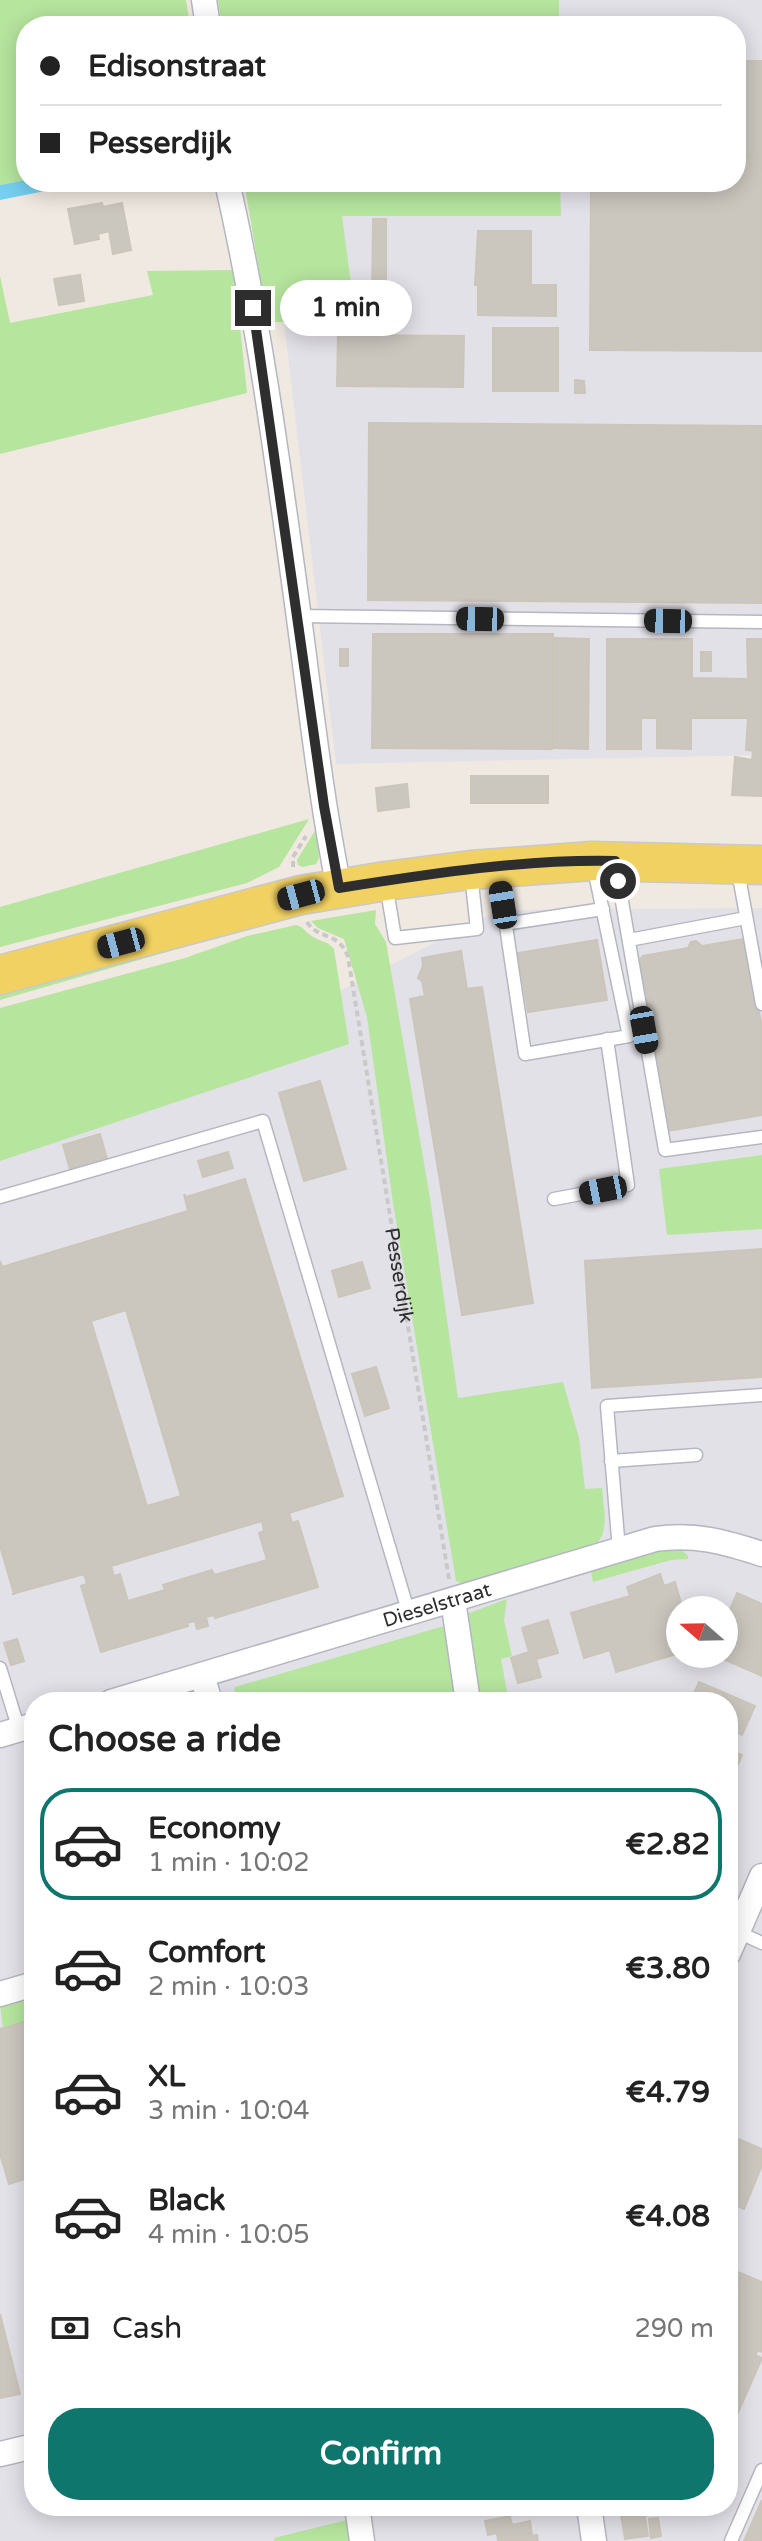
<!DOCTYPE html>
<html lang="en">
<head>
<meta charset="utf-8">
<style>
	:root { --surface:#fff; --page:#f2f2f2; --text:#222; --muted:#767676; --line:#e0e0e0; --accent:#0f766e }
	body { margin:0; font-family:"Varela Round",sans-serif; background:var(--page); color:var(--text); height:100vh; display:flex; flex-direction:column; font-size:30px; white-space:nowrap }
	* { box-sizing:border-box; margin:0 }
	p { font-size:26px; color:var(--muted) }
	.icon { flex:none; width:44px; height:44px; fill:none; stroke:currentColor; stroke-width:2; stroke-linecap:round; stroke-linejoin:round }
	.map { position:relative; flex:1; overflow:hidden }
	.details { position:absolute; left:24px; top:1692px; width:714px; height:824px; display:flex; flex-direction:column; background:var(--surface); border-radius:32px; box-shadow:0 4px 20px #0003 }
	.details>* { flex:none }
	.banner { position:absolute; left:16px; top:16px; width:730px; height:176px; border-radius:32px; box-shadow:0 4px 20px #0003; display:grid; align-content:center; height:176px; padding:0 24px; background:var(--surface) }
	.needle { width:52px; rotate:290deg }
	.buttons { position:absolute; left:666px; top:1596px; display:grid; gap:16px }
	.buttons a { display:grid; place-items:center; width:72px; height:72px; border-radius:50%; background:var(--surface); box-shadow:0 4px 20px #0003; font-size:40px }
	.end { position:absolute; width:36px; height:36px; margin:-18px; border:10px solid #2e2e2e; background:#fff; box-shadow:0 0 0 4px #fff }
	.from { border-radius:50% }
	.bubble { position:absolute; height:56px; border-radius:28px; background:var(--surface); box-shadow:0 4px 20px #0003; font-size:26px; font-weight:800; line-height:56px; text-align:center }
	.car { position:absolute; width:24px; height:48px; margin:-24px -12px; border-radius:10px; box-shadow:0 0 6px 2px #0007; background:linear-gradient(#222 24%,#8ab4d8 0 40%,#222 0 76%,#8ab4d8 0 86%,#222 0) }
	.banner b { display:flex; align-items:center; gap:28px; height:76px; font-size:30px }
	.banner b+b { border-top:2px solid var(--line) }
	.banner i { width:20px; height:20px; background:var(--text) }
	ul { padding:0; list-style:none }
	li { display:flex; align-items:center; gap:24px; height:112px; margin:0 16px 12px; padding:0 8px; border:4px solid transparent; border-radius:32px }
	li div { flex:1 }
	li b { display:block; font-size:30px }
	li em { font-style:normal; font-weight:800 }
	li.on { border-color:var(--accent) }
	li>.icon { width:72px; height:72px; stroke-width:1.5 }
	h2 { padding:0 24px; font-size:36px; line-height:96px }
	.pay { display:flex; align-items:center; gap:20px; height:88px; padding:0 24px; font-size:30px }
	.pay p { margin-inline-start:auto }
	.cta { display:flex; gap:16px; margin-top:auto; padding:16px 24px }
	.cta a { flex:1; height:92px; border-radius:32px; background:var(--accent); color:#fff; font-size:32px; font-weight:800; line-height:92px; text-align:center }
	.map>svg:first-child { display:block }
	.industrial { fill:#e3e1e8; fill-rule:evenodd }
	.green { fill:#b6e59e }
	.water { fill:#75cff0 }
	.building { fill:#cbc7bf; stroke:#cbc5ba; stroke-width:2; fill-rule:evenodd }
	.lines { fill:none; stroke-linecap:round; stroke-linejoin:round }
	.lane-casing { stroke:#b4b7c1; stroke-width:15 }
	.street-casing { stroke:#b4b7c1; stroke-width:27 }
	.primary-casing { stroke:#c9c9c9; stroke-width:41 }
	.path { stroke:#c9c9c9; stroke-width:4; stroke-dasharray:6 4; stroke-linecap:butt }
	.lane { stroke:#fff; stroke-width:12 }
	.street { stroke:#fff; stroke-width:24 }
	.primary { stroke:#f2d163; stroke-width:38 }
	.route { stroke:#2e2e2e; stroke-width:10 }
	.labels { text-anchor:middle; stroke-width:6; stroke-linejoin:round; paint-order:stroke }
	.street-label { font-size:20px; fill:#2e2e2e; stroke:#fff }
</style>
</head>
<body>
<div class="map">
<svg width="762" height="2541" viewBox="0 0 762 2541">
	<rect width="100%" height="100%" fill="#efe9e1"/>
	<g class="industrial">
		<path d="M559 0H762V755L336 764 284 322H356L334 182H736V26H559Z"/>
		<path d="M762 908V2541H0V1128L249 1037 499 910ZM680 1610H724V1654H680ZM34 1702H728V2506H34Z"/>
	</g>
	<g class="green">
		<path d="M0 0H186L190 26H26V180L0 185Z"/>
		<path d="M218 0H559V26H222Z"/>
		<path d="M244 182H560L561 216H342L356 322H268Z"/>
		<path d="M234 270 247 393 0 454V276L10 323 153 295 147 271Z"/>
		<path d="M309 819 279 867 247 883 0 947V907Z"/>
		<path d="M316 829 319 858 316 864 303 867 298 865 297 860Z"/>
		<path d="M376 910 375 924 386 942 430 1198 458 1398 563 1382 579 1438 585 1489 602 1488C603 1506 610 1531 596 1544L462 1584 456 1581 393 1203 367 1017 344 939 318 928 311 921Z"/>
		<path d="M296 925C304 927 305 932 312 936 320 942 328 941 334 949L349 1044 0 1161V1008L185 958 247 936Z"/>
		<path d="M257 926 0 1000V988Z"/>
		<path d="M762 1155V1229L667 1235 659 1169Z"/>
		<path d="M679 1547 688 1556V1559L671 1560 593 1582 591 1572 594 1570 667 1548Z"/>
		<path d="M507 1599 504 1620 512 1656 501 1659 509 1702H479L467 1614Z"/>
		<path d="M444 1626 456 1702H382L380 1696 376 1695 358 1702H233L235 1687Z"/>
		<path d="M34 1994V2020L3 2029 0 2004Z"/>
		<path d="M347 2520 350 2541H274V2538Z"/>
	</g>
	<path class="water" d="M26 180V182H90L0 200V185Z"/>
	<g class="building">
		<rect x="736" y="61" width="26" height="95"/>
		<path d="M736 158H762V351L590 350 591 182H736Z"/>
		<path d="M102 203 103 207 122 203 131 250 113 254 109 231 98 234 99 239 75 244 68 209Z"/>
		<path d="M373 219H386V304H372Z"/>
		<path d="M478 231H531V285H556V316L478 315V285H475Z"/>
		<path d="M80 275 84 301 59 305 54 279Z"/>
		<rect x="493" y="328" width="65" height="63"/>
		<path d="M338 335 464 336 463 387 337 386Z"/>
		<path d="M575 380 584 381 585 393H575Z"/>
		<path d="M369 423 762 426V603L368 600Z"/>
		<path d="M373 634H553L552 749 372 748Z"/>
		<path d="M554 638 589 639 588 749 554 748Z"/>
		<path d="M607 639H692V678L748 679 747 639H762V796L732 795 735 757 752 760 753 751 746 750 748 718H691V749L657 748V718H641V749H607Z"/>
		<rect x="340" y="649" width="8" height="17"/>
		<rect x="701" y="652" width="10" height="19"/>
		<rect x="471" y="776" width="77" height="27"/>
		<path d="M407 784 409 807 378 811 376 788Z"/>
		<path d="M743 939 746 943 762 1027V1115L667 1131 648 1015 650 1012 647 1010 639 961 643 956 688 948 691 942 696 941 702 946Z"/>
		<path d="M597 940 607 1000 528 1012 518 953Z"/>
		<path d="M461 951 467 989 482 987 533 1303 462 1315 410 999 425 996 422 981 418 978 423 966 422 958Z"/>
		<path d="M320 1081 346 1169 304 1181 279 1093Z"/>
		<path d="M100 1134 107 1159 70 1169 63 1145Z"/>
		<path d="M228 1152 233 1168 203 1177 198 1161Z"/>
		<path d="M245 1179 343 1496 289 1513 292 1523 298 1521 318 1587 215 1618 214 1615 206 1617 208 1626 197 1629 195 1621 187 1623 188 1626 101 1652 81 1586 87 1584 84 1574 12 1594H14L0 1546V1261L2 1267 188 1211 184 1194 186 1197ZM126 1310 181 1496 147 1506 91 1321ZM262 1521 264 1531 259 1533 267 1560 214 1575 212 1570 163 1585 165 1590 128 1601 120 1574 114 1576 111 1566Z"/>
		<path d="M762 1249V1377L592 1388 585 1261Z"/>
		<path d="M362 1262 370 1288 339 1297 332 1271Z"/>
		<path d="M376 1367 389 1408 365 1416 352 1374Z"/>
		<path d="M660 1574 664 1586 675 1582 683 1610H680V1629L676 1631 680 1653 616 1672 610 1650 584 1658 571 1613 630 1596 627 1587Z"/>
		<path d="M737 1593 762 1604V1676L712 1654H724V1624Z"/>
		<path d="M548 1620 558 1653 536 1659 541 1677 518 1683 511 1658 529 1652 522 1628Z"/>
		<path d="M17 1639 24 1661 11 1665 4 1643Z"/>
		<path d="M699 1682 755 1706 742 1735 736 1732 728 1749 742 1755 732 1778 728 1776V1702H690Z"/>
		<path d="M728 1810 737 1814 728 1836Z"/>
		<path d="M34 2019V2176L9 2184 0 2154V2029Z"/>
		<path d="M736 2138 762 2149V2165L744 2209 728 2202V2159Z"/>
		<path d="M728 2268 762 2282V2352L758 2350 755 2355 762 2358 728 2435V2343L732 2345 734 2339 728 2337Z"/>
		<path d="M0 2314 20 2394 0 2398Z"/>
		<path d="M762 2500V2541H744Z"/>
		<path d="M632 2506H647H643L648 2536 625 2539 620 2509Z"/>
		<path d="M510 2516 512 2525 530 2521 532 2536 537 2535 538 2541H498L497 2533 488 2535 485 2521Z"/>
		<path d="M658 2518 661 2536 651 2538 649 2519Z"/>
	</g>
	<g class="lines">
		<defs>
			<g id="lane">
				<path d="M299 616 762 622"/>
				<path d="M616 867 665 1150 762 1137"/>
				<path d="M738 871 762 1004"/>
				<path d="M495 872 500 886 525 1054 629 1036 593 864"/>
				<path d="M386 884 395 938 477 929 471 874"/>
				<path d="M505 924 603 909"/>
				<path d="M629 940 746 918"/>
				<path d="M0 1197 263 1121 409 1614"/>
				<path d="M554 1199 628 1185 607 1039"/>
				<path d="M611 1461 696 1455"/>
				<path d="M619 1550 607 1406 762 1395"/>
				<path d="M0 1668 19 1730"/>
				<path d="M738 1932 762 1943"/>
				<path d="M731 2541 762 2470"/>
			</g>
			<g id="street">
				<path d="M204 0 208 26"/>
				<path d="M227 182C260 326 279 472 299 618 311 708 321 799 339 888"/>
				<path d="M453 1600 468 1702"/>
				<path d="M202 1675 210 1702"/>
				<path id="s2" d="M111 1702 655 1539C694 1533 725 1542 762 1554"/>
				<path d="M0 1735 34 1725"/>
				<path d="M728 1954 762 1876"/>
				<path d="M0 1994 34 1984"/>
				<path d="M0 2454 34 2446"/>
				<path d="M357 2506 362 2541"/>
				<path d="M589 2506 594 2541"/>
			</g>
			<path id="primary" d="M0 975 301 895 386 881 471 870 592 861 762 865"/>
		</defs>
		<use href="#lane" class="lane-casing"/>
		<use href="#street" class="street-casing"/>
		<use href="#primary" class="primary-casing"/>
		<g class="path">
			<path d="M293 867V857L306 836"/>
			<path id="s1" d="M307 922C318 940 339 931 348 957L449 1579"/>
		</g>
		<use href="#lane" class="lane"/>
		<use href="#street" class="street"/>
		<use href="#primary" class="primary"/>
	</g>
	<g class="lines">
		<path class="route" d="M253 308 324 806 339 888C429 874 523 859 615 861L618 881"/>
	</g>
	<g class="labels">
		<g class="street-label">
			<text dy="7" stroke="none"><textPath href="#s1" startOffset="378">Pesserdijk</textPath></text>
			<text dy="7" stroke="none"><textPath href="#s2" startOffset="340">Dieselstraat</textPath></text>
		</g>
	</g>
</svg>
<div class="buttons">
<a><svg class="needle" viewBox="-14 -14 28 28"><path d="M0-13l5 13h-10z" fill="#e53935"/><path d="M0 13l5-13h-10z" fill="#767676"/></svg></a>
</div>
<i class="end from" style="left:618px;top:881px"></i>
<i class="end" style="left:253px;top:308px"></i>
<div class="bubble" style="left:280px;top:280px;width:132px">1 min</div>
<i class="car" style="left:480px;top:619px;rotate:271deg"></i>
<i class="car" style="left:668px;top:621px;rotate:271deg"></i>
<i class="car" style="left:301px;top:895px;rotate:255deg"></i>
<i class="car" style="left:503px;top:905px;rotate:351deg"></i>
<i class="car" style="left:121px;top:943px;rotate:255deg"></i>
<i class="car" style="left:644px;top:1030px;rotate:170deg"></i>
<i class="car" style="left:603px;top:1190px;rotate:259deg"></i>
<div class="banner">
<b><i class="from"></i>Edisonstraat</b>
<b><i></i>Pesserdijk</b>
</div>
<section class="details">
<h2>Choose a ride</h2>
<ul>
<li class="on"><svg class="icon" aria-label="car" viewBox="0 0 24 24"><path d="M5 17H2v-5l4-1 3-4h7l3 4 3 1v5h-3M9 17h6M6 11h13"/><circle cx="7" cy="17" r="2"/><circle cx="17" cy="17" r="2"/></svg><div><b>Economy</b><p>1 min · 10:02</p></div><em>€2.82</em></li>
<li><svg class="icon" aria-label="car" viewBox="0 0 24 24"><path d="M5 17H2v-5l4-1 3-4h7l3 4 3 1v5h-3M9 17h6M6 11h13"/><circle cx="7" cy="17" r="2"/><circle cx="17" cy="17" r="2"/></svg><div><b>Comfort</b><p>2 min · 10:03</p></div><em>€3.80</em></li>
<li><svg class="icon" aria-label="car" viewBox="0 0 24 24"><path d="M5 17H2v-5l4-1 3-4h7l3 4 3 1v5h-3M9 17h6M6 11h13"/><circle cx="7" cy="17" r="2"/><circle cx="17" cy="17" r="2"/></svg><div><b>XL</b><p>3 min · 10:04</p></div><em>€4.79</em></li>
<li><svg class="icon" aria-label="car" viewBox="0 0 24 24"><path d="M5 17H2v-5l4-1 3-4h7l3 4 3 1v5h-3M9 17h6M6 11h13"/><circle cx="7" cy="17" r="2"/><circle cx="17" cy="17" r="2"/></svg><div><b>Black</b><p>4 min · 10:05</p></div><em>€4.08</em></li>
</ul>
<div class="pay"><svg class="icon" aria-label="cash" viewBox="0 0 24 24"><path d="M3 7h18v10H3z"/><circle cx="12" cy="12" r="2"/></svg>Cash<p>290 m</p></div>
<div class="cta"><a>Confirm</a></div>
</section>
</div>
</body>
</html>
